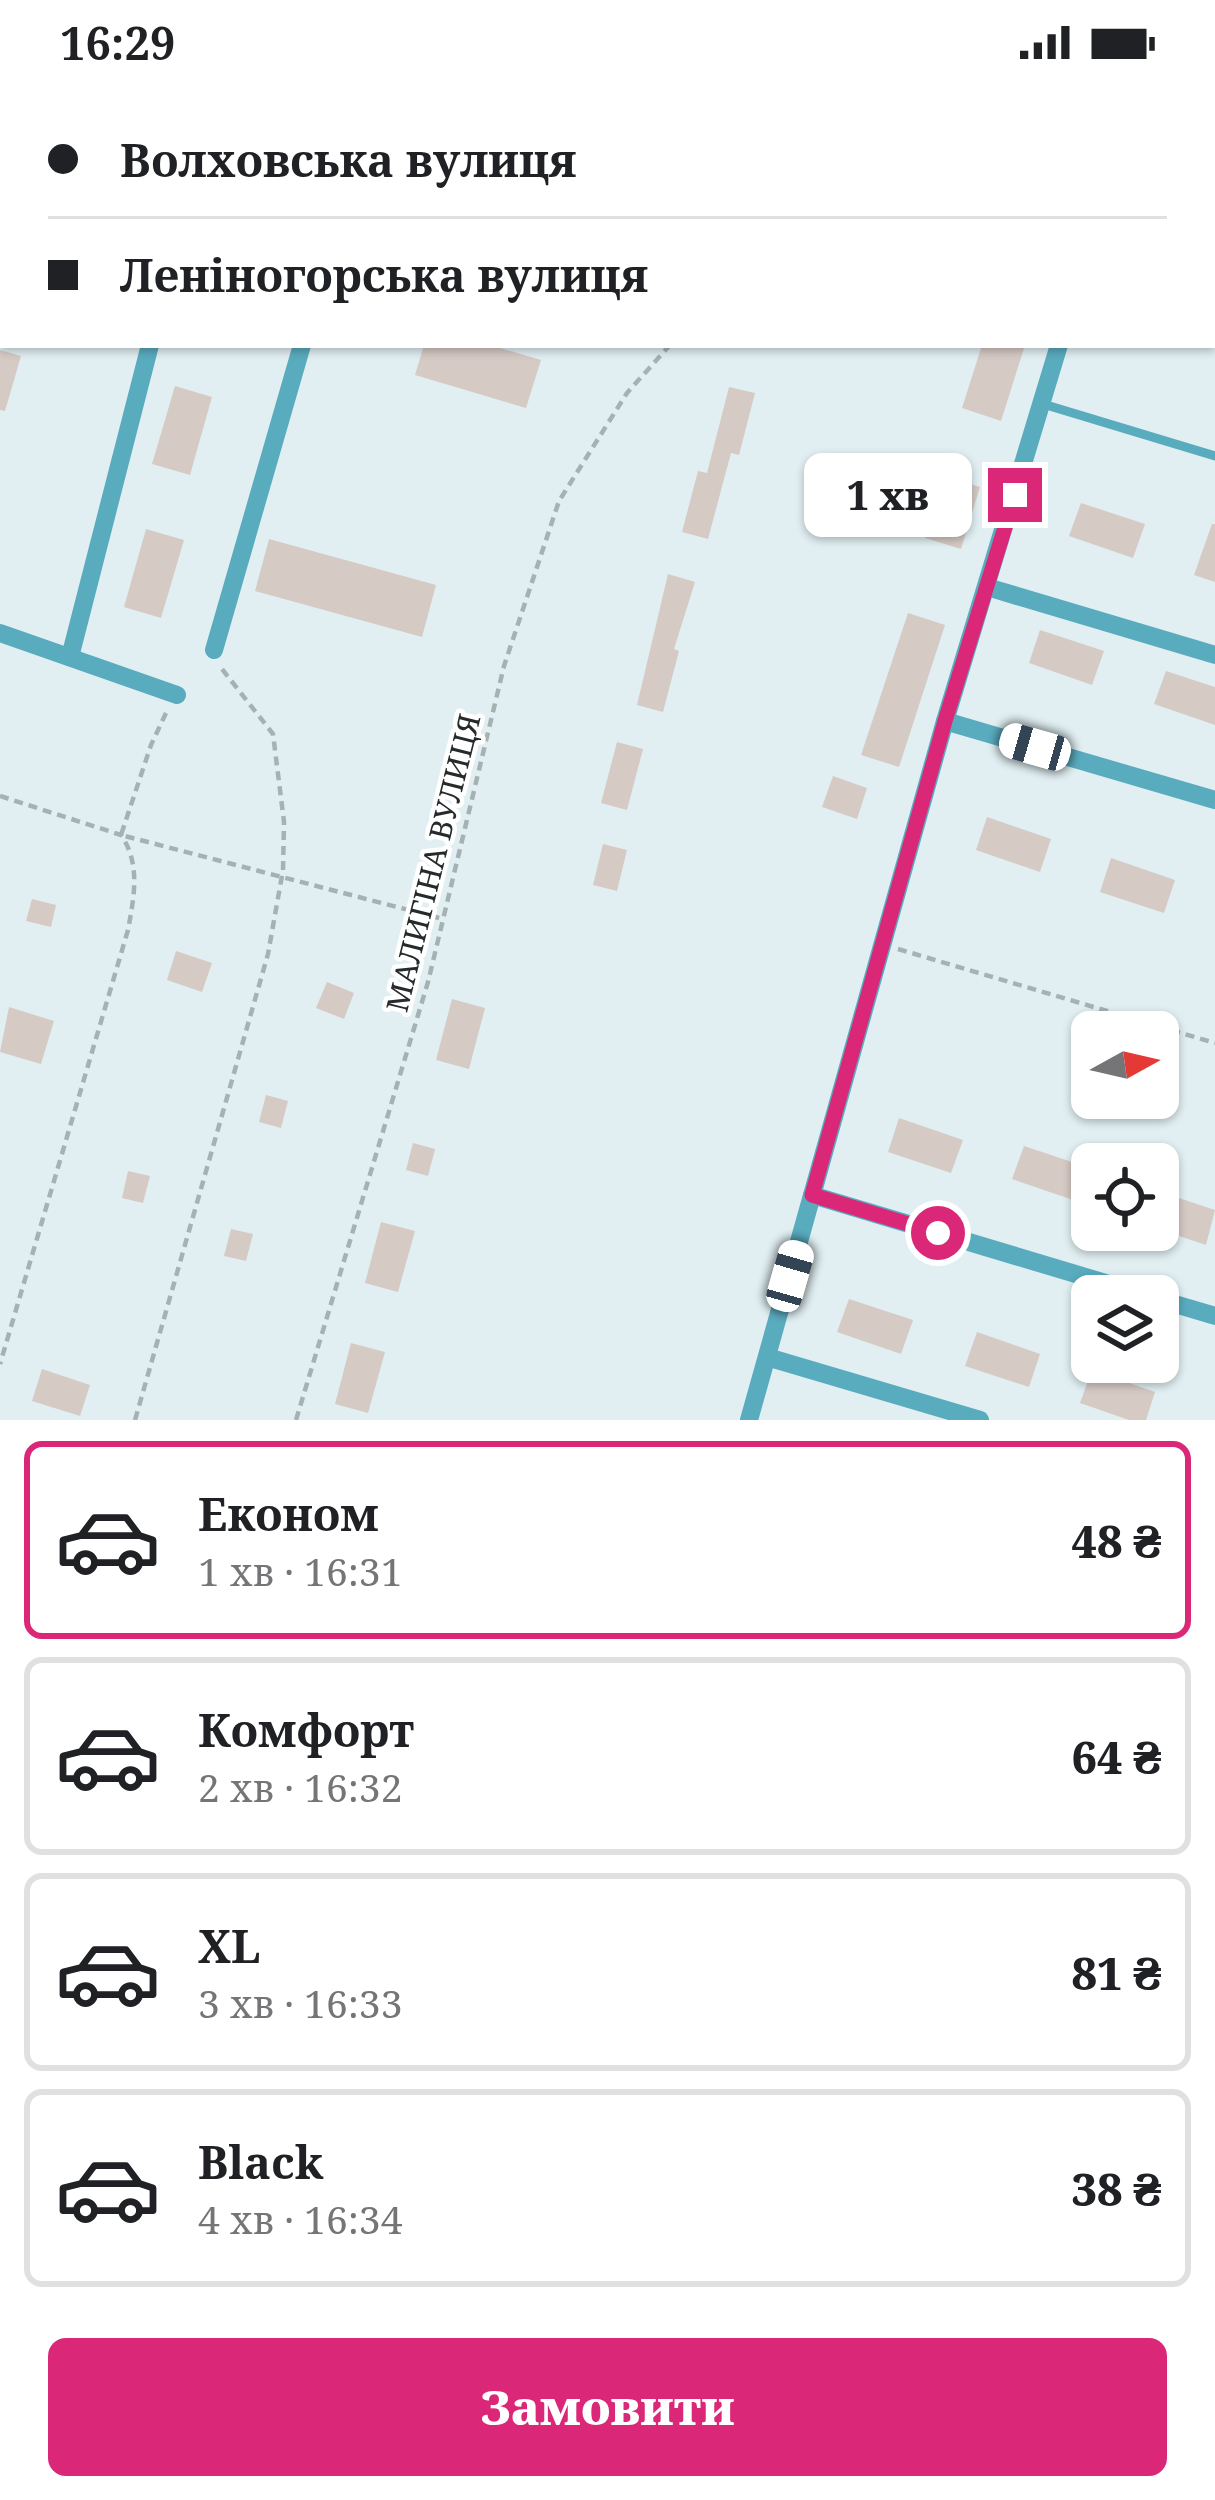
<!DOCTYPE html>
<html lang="uk">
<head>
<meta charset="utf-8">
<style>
	:root { --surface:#fff; --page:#f2f2f2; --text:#202124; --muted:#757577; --line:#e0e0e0; --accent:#db2777 }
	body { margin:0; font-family:"Noto Serif",serif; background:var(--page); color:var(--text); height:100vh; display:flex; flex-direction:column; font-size:45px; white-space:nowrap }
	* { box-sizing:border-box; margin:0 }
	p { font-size:39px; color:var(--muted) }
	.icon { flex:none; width:66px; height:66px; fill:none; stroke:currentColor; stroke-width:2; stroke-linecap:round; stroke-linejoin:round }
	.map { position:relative; height:1336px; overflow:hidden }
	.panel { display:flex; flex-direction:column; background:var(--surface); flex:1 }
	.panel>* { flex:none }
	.guide { position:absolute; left:0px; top:0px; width:1215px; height:264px; box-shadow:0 3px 9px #0004; display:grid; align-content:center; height:264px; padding:0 48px; background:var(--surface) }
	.needle { width:78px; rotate:82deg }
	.fabs { position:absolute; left:1071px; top:927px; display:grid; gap:24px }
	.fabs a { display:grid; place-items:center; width:108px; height:108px; border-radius:18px; background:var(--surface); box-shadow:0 3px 9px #0004; font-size:60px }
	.end { position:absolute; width:54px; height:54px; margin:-27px; border:15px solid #db2777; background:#fff; box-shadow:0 0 0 6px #fff }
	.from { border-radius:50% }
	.bubble { position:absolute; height:84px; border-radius:18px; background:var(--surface); box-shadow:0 3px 9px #0004; font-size:39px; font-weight:800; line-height:84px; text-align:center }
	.car { position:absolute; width:36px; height:72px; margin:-36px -18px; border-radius:15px; box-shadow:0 0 9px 3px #0007; background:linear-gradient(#fff 24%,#345 0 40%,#fff 0 76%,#345 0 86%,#fff 0) }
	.guide b { display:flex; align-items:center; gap:42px; height:114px; font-size:45px }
	.guide b+b { border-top:3px solid var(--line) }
	.guide i { width:30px; height:30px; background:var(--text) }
	ul { padding:21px 0 0; list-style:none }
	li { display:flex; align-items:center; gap:36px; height:198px; margin:0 24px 18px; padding:0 24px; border:6px solid var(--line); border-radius:18px }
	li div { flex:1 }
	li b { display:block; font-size:45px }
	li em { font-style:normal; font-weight:800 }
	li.active { border-color:var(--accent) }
	li>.icon { width:108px; height:108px; stroke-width:1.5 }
	.button { display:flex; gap:24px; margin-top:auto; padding:24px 48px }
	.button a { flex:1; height:138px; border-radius:18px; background:var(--accent); color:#fff; font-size:48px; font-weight:800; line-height:138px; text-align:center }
	.status { display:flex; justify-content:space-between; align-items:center; height:84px; padding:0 60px; background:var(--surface); direction:ltr }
	.status svg { height:33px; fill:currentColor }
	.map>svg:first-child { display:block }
	.built { fill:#cfe5eb }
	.building { fill:#d6cac5 }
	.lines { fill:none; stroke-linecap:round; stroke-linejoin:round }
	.path { stroke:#a6b1b3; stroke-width:4.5; stroke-dasharray:9 6; stroke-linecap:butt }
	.lane { stroke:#59abbe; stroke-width:9 }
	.street { stroke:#59abbe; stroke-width:18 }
	.secondary { stroke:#3a8393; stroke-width:27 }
	.route { stroke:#db2777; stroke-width:15 }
	.labels { text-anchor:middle; stroke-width:9; stroke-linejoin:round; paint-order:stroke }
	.street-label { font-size:30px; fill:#252a2b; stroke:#fff }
</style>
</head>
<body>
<div class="status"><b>16:29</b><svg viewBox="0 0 49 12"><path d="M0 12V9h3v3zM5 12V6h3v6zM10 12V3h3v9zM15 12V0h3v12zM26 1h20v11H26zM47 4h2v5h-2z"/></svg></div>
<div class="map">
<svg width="1215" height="1336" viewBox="0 0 1215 1336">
	<rect width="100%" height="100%" fill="#e1eff2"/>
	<path class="built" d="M574 0H1215V181L1212 3Z"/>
	<g class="building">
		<path d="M424 261H490L541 276 526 324 415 291Z"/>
		<path d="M982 261H1025L1001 337 962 324Z"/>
		<path d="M0 266 21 272 5 327 0 326Z"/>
		<path d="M175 302 212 313 190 391 152 380Z"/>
		<path d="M729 303 755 309 739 371 731 369 708 455 682 448 698 387 707 389Z"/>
		<path d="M944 392 980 403 961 465 925 454Z"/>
		<path d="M1081 419 1145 440 1133 474 1069 452Z"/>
		<path d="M1212 440H1215V498L1194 491Z"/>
		<path d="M146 445 184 456 161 534 124 523Z"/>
		<path d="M269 455 436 501 422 553 255 507Z"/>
		<path d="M668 490 695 498 674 565 679 567 663 628 637 621Z"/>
		<path d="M908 529 945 541 899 683 861 671Z"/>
		<path d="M1040 546 1104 567 1092 601 1029 579Z"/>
		<path d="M1166 587 1215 603V641L1154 620Z"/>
		<path d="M617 658 643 665 627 726 601 719Z"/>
		<path d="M833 692 867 704 857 735 822 723Z"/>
		<path d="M987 733 1051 755 1040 788 976 766Z"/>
		<path d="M603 760 627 766 617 807 593 801Z"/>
		<path d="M1111 774 1175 796 1164 829 1100 808Z"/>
		<path d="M32 815 56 821 51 843 26 837Z"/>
		<path d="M176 867 212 879 202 908 167 896Z"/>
		<path d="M327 898 354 909 344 935 316 924Z"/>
		<path d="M452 915 485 924 469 985 436 976Z"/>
		<path d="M9 923 54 937 41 980 0 968Z"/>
		<path d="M266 1011 288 1017 281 1044 259 1038Z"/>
		<path d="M899 1034 963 1056 951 1089 888 1068Z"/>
		<path d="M413 1059 435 1065 428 1092 406 1086Z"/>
		<path d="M1024 1062 1087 1083 1076 1117 1012 1095Z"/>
		<path d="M128 1087 150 1092 143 1119 122 1114Z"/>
		<path d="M1158 1107 1215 1126 1206 1161 1158 1145Z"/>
		<path d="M381 1138 415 1147 398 1208 365 1199Z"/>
		<path d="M231 1145 253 1150 246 1177 224 1172Z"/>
		<path d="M849 1215 913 1236 901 1270 837 1248Z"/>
		<path d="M977 1248 1040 1270 1029 1303 965 1282Z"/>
		<path d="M351 1259 385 1268 368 1329 335 1320Z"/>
		<path d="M42 1285 90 1301 80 1332 32 1317Z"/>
		<path d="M1092 1286 1155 1308 1146 1336H1129L1080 1319Z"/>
	</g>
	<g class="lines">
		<g class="path">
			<path d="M166 629 151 661 121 751 443 835"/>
			<path d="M0 712 121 751C141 780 134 813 128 846L0 1280"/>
			<path d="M898 865 1215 959"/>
			<path d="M135 1336 268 870 283 786 284 738 273 650 222 585"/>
			<path d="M296 1336 428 898 504 582 559 417 627 309 670 261"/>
		</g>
		<path class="lane" d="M1043 320 1215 372"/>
		<g class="street">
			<path d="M436 3 437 0"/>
			<path d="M987 503 1215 571"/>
			<path d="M0 549 177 611"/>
			<path d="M214 566 302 261"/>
			<path d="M70 573 150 261"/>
			<path d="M945 637 1215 716"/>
			<path d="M812 1111 1149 1212"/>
			<path d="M1158 1215 1215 1232"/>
			<path d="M767 1273 980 1336"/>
			<path d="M749 1336 945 637 1059 261"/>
		</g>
		<g class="secondary">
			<path d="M490 0 501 3"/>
			<path d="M25 3 26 0"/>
			<path d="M0 82 3 73"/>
			<path d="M1212 206 1215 207"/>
		</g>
	</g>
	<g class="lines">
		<path class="route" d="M938 1149 812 1111 945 637 1015 411"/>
	</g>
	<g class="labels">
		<g class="street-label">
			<text transform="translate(434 779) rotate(-76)" y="10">МАЛИГІНА ВУЛИЦЯ</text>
		</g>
	</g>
</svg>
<div class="fabs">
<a><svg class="needle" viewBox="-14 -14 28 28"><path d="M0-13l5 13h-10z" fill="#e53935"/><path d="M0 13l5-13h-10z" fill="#757577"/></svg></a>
<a><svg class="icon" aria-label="locate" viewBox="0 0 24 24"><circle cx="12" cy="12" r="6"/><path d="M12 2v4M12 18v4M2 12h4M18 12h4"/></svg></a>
<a><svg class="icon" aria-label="layers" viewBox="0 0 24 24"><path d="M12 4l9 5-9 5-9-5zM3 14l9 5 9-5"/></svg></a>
</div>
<i class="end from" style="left:938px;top:1149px"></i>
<i class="end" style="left:1015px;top:411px"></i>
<div class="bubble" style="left:804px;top:369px;width:168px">1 хв</div>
<i class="car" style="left:1035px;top:663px;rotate:286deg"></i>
<i class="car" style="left:790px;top:1192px;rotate:16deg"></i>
<div class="guide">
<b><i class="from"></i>Волховська вулиця</b>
<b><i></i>Леніногорська вулиця</b>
</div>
</div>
<section class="panel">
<ul>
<li class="active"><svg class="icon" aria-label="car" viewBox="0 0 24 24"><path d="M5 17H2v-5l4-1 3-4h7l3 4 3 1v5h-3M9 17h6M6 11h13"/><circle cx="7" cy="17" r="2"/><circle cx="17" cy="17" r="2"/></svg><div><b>Економ</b><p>1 хв · 16:31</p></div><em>48 ₴</em></li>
<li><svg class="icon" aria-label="car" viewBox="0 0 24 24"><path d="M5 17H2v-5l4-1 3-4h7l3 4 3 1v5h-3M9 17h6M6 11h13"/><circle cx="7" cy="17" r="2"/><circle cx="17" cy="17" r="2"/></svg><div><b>Комфорт</b><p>2 хв · 16:32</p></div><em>64 ₴</em></li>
<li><svg class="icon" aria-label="car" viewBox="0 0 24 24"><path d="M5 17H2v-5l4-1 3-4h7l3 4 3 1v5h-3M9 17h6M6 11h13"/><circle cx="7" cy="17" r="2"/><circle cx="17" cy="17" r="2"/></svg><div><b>XL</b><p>3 хв · 16:33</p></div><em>81 ₴</em></li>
<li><svg class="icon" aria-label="car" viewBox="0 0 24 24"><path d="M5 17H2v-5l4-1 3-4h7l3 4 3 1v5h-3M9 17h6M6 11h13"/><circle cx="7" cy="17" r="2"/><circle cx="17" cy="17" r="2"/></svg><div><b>Black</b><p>4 хв · 16:34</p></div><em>38 ₴</em></li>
</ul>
<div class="button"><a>Замовити</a></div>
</section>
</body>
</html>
